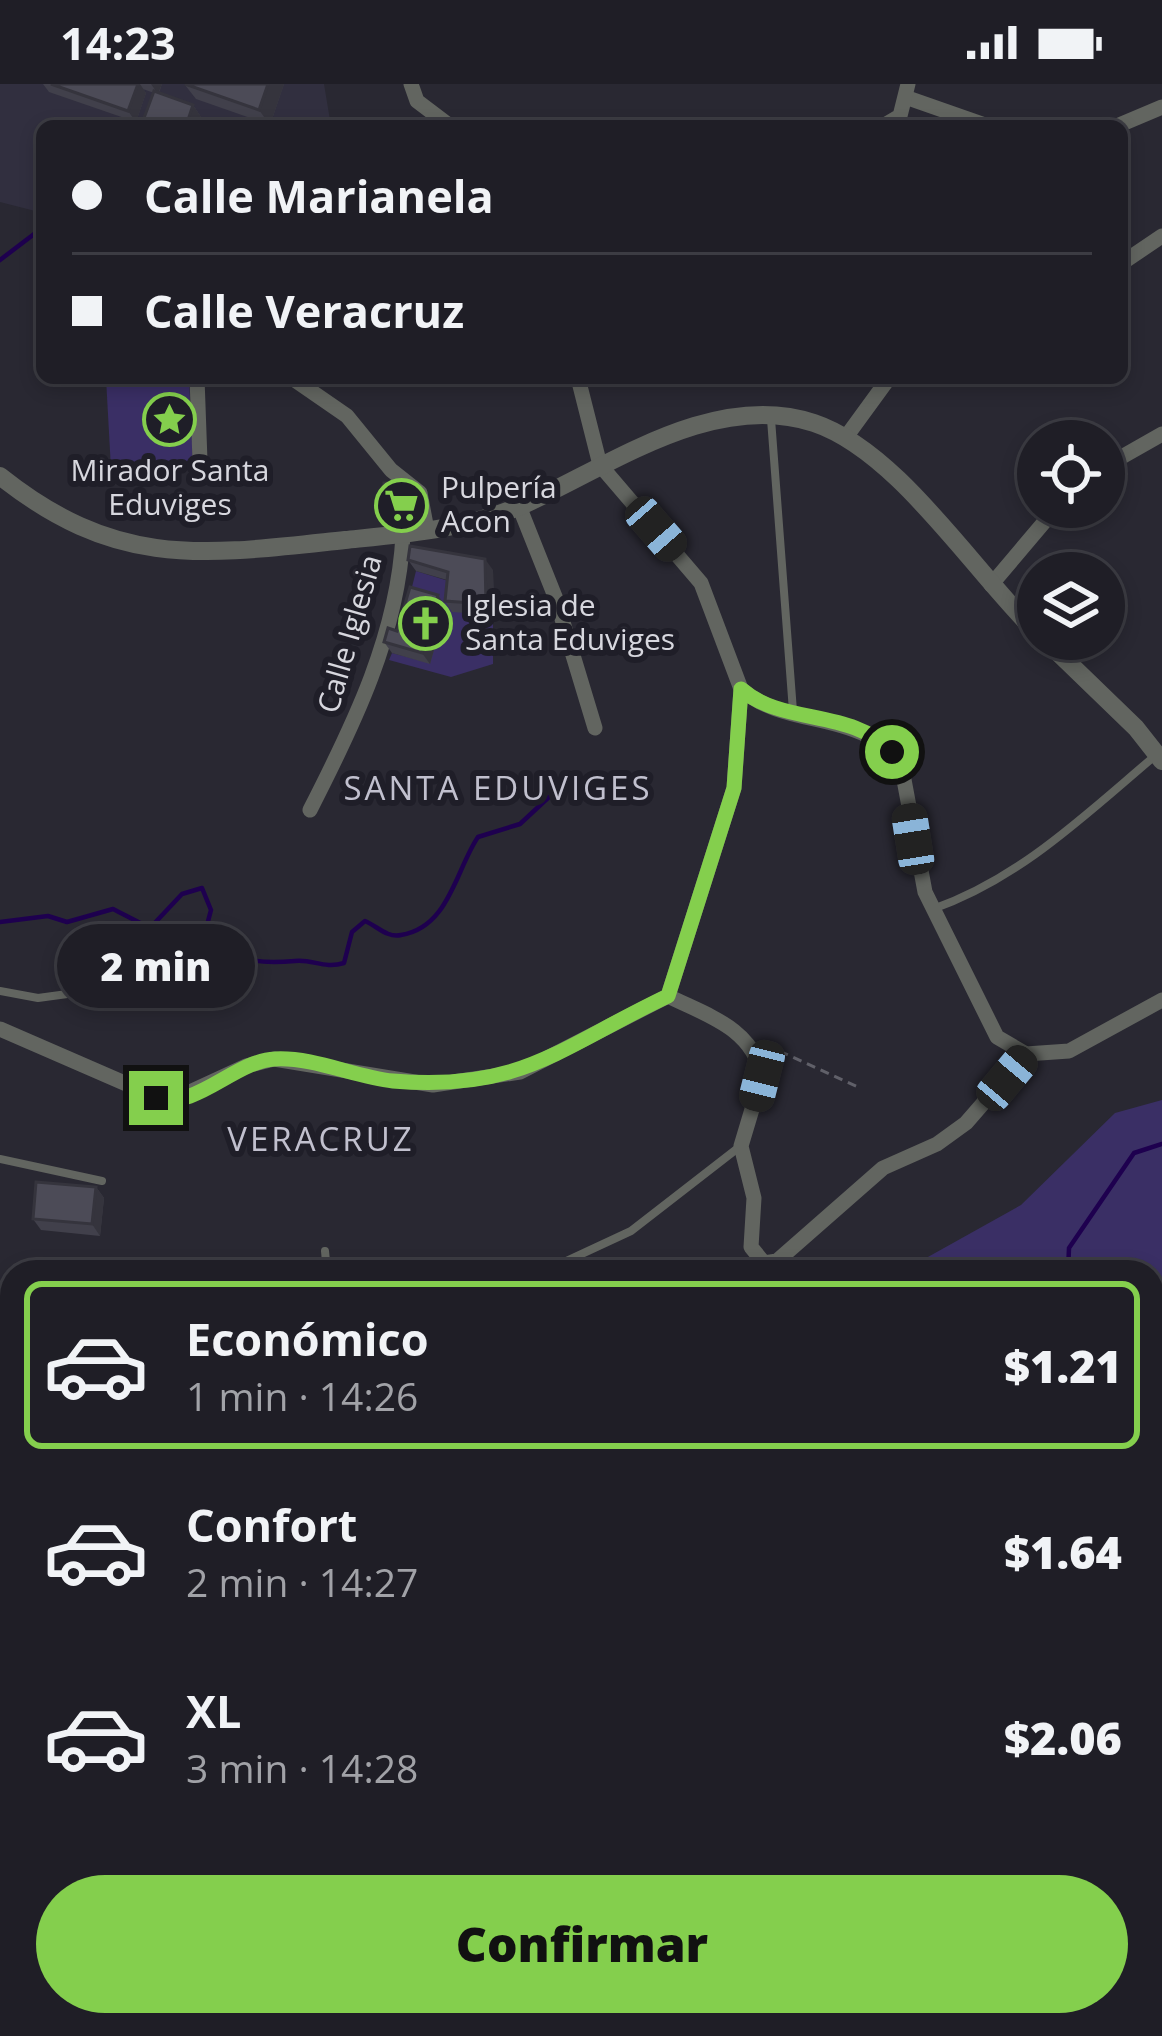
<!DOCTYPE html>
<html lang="es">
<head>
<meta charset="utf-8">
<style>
	:root { --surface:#1f1e26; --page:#27272e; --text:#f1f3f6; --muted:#a1a2a7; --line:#3c3c43; --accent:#84cf4d }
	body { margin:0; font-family:"Open Sans",sans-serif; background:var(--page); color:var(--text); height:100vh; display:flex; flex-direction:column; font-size:45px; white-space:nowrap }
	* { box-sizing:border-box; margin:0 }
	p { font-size:39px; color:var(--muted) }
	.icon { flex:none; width:66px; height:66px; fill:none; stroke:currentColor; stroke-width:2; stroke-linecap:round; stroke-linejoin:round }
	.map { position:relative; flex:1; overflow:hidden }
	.drawer { position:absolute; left:0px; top:1176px; width:1164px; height:777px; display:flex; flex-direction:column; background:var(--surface); border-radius:36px 36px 0 0; box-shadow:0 6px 18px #0003,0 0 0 3px var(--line) }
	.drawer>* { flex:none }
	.banner { position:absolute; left:36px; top:36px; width:1092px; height:264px; border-radius:18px; box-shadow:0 6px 18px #0003,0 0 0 3px var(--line); display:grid; align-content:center; height:264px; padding:0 36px; background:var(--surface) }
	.controls { position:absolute; left:1017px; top:336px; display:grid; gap:24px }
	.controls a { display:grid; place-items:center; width:108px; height:108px; border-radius:50%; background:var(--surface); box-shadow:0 6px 18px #0003,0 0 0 3px var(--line); font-size:60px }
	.end { position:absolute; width:54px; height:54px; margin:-27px; border:15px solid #84cf4d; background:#111; box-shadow:0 0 0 6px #111 }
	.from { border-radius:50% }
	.bubble { position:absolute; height:84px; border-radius:42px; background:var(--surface); box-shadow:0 6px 18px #0003,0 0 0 3px var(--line); font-size:39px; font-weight:800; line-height:84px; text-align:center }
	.car { position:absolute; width:36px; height:72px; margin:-36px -18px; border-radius:15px; box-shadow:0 0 9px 3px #0007; background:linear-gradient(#222 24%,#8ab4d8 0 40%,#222 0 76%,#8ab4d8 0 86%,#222 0) }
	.banner b { display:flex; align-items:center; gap:42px; height:114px; font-size:45px }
	.banner b+b { border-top:3px solid var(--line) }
	.banner i { width:30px; height:30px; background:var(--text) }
	ul { padding:21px 0 0; list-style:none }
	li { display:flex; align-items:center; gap:36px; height:168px; margin:0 24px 18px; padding:0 12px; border:6px solid transparent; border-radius:18px }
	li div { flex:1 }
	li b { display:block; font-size:45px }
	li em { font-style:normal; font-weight:800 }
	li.current { border-color:var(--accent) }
	li>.icon { width:108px; height:108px; stroke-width:1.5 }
	.button { display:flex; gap:24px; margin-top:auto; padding:24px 36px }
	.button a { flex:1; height:138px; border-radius:72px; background:var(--accent); color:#111; font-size:48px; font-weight:800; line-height:138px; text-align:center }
	.status { display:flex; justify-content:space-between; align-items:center; height:84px; padding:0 60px; background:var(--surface); direction:ltr }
	.status svg { height:33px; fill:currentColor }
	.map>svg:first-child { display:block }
	.built { fill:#312f3f }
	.green { fill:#3a2f65 }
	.water { fill:#1e004f }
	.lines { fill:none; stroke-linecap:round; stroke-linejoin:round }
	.stream { stroke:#1e004f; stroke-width:4.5 }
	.path { stroke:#606069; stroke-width:3; stroke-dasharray:9 6; stroke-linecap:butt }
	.service { stroke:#626560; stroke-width:8 }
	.minor { stroke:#626560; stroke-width:15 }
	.tertiary { stroke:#626560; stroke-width:18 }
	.secondary { stroke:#82877f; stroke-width:21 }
	.wall { fill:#41404b }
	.shaded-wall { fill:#35343d }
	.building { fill:#4c4b57; stroke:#35343d; stroke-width:3 }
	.route { stroke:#84cf4d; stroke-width:15 }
	.labels { text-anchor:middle; stroke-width:12; stroke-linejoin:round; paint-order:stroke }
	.poi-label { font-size:30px; fill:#d7d7de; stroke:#1f1e28; text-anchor:start }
	.street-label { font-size:30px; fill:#d7d7de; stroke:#1f1e28 }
	.neighbourhood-label { font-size:33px; letter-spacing:3px; fill:#c1c0ce; stroke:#1f1e28 }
</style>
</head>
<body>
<div class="status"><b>14:23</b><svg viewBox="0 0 49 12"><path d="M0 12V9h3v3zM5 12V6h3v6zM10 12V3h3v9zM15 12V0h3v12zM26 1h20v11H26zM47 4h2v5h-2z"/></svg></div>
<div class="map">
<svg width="1162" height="1952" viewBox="0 0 1162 1952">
	<rect width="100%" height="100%" fill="#292832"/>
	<path class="built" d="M0 0H324L331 42H42L39 128 0 118Z"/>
	<g class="green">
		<path d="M106 294H189L193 381 111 385Z"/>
		<path d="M416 487 455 499 493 531V580L451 593 389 576 392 569 430 579 411 507Z"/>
		<path d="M1162 1016V1952H938L924 1941H1152V1188H901L1021 1121 1115 1029Z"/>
	</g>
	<g class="water">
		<path d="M0 1495 12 1505 8 1725 0 1718Z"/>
		<path d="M225 1941H553L568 1952H224Z"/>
	</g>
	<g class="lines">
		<g class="stream">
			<path d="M0 176 42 144"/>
			<path d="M0 838 48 832 67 838 113 825 150 844 182 810 202 804 211 826 207 841 217 862C245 878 263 880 295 877 313 875 324 885 344 879L352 848 365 837C377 842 387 854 401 851 449 844 456 785 478 753L520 740 549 713"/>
			<path d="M1068 1188 1069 1164 1134 1069 1162 1060"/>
		</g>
		<path class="path" d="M766 961 860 1004"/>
		<g class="service">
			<path d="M771 335 793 627"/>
			<path d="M933 825C1021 794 1086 730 1156 671"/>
			<path d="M0 907 38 914 82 908"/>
			<path d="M0 1075 102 1097"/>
			<path d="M325 1167 327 1188"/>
			<path d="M543 1188 631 1147 738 1064"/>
		</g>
		<g class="minor">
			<path d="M411 0 417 17 450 42"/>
			<path d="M908 14 988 42"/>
			<path d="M883 42 900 32 908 0"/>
			<path d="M1117 42 1162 23"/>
			<path d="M1122 179 1162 152"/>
			<path d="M197 294 200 377"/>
			<path d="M292 294 347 332 391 386 420 409 427 446"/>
			<path d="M846 353 889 294"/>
			<path d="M1104 383 1162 350"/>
			<path d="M519 422 556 515 595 644"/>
			<path d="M991 501 1057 423"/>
			<path d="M741 605C790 648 864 622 902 685L925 808 997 953 1026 970 1069 967 1162 916"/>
			<path d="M310 726C354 640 398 550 403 451"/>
			<path d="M668 912C706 931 753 944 762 992L741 1062 754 1114 751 1163 764 1179 777 1177 883 1084 937 1060 966 1039 1026 970"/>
			<path d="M0 945 168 1018 246 982 274 975 433 1001 520 988 668 912 734 704 741 605 701 499 600 381 578 294"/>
		</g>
		<g class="tertiary">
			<path d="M0 392C118 486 204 471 345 456 403 450 468 445 523 421 610 382 714 306 814 339 898 367 974 488 1038 550"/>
			<path d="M1044 555 1136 644 1162 677"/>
		</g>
		<g class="secondary">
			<path d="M0 1345 12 1356"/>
			<path d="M841 1941 855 1952"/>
		</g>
	</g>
	<g class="wall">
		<path d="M43 0H162L159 9 193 21 201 33 198 42H150L144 34 154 9 143 5 146 9 136 38 49 8Z"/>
		<path d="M284 0 270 41 196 15 185 1Z"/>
		<path d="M403 399 414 414V436H398L392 427H389L384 419Z"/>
		<path d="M408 476 493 486 494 531 452 528 445 517 447 496 416 487Z"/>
		<path d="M446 523 430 580 392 569 384 558 397 547Z"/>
		<path d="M96 1103 104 1114 100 1152 41 1146 33 1135Z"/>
	</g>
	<g class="shaded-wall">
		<path d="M138 0H140L146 9 136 38 128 27Z"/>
		<path d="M151 0H162L158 10Z"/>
		<path d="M268 0H284L270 41 259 26Z"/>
		<path d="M193 21 201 33 198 42H186Z"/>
		<path d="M409 407 414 414V436L409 429Z"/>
		<path d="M485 475 493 486 494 531 486 520Z"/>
		<path d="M438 511 446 523 430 580 422 569Z"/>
		<path d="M96 1103 104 1114 100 1152 92 1140Z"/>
	</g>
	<g class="building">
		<path d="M51 0H138L128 27Z"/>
		<path d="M185 0H268L259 26Z"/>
		<path d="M154 7 193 21 186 42H166L144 34Z"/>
		<path d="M384 399H403V407H409V429H392V419H384Z"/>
		<path d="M410 462 485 475 486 520 445 517 448 488 408 476Z"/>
		<path d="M410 503 438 511 422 569 384 558 388 544 397 547Z"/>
		<path d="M36 1098 96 1103 92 1140 33 1135Z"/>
	</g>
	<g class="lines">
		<path class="route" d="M156 1014C197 1026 234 977 275 975 315 973 354 993 393 997 521 1008 560 963 668 912L734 704 741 605C783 642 852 624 892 668"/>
	</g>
	<defs>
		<symbol id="sight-ring" viewBox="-11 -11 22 22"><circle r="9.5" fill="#1f1e28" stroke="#84cf4d" stroke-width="1.5"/><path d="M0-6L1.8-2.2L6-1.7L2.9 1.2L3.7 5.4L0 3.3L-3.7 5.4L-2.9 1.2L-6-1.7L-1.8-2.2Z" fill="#84cf4d"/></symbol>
		<symbol id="supermarket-ring" viewBox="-11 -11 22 22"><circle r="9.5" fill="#1f1e28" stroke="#84cf4d" stroke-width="1.5"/><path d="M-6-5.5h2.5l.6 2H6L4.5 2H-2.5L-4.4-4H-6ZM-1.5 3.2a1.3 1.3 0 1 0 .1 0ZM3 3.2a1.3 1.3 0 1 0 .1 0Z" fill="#84cf4d"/></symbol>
		<symbol id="church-ring" viewBox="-11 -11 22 22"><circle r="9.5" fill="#1f1e28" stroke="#84cf4d" stroke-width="1.5"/><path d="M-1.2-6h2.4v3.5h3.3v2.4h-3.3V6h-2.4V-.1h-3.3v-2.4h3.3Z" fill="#84cf4d"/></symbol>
	</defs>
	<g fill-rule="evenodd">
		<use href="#sight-ring" x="140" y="306" width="59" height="59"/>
		<use href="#supermarket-ring" x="372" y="392" width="59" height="59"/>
		<use href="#church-ring" x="396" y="510" width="59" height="59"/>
	</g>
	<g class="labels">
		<g class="poi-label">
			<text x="170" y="397" text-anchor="middle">Mirador Santa<tspan x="170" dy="34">Eduviges</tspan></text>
			<text x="441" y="414">Pulpería<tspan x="441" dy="34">Acon</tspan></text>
			<text x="465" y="532">Iglesia de<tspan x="465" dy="34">Santa Eduviges</tspan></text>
		</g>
		<g class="street-label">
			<text transform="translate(350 550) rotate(-74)" y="10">Calle Iglesia</text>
		</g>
		<g class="neighbourhood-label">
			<text x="498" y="716">SANTA EDUVIGES</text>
			<text x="321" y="1067">VERACRUZ</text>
		</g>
	</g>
</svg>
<div class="controls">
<a><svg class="icon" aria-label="locate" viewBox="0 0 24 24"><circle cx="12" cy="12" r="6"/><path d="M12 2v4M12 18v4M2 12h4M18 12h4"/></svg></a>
<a><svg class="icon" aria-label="layers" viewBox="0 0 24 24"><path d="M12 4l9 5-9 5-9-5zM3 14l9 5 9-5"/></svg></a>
</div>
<i class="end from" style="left:892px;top:668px"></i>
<i class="end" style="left:156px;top:1014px"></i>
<div class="bubble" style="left:57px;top:840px;width:198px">2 min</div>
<i class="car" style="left:656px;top:445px;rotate:139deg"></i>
<i class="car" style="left:913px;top:755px;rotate:351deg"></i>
<i class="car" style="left:762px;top:992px;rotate:194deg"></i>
<i class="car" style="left:1007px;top:994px;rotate:40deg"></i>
<div class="banner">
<b><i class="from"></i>Calle Marianela</b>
<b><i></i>Calle Veracruz</b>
</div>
<section class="drawer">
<ul>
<li class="current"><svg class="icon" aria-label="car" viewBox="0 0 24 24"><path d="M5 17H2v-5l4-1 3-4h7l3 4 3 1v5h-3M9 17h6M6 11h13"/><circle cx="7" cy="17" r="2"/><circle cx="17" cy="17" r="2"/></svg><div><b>Económico</b><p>1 min · 14:26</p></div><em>$1.21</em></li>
<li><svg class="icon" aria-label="car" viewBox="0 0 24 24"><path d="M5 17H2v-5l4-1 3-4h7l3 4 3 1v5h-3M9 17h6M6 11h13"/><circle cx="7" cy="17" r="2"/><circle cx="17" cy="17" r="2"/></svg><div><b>Confort</b><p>2 min · 14:27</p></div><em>$1.64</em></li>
<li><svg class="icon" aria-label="car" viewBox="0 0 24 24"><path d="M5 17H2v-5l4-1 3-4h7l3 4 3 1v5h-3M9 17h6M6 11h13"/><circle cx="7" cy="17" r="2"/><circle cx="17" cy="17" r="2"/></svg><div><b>XL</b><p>3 min · 14:28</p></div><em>$2.06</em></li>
</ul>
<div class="button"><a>Confirmar</a></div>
</section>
</div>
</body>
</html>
